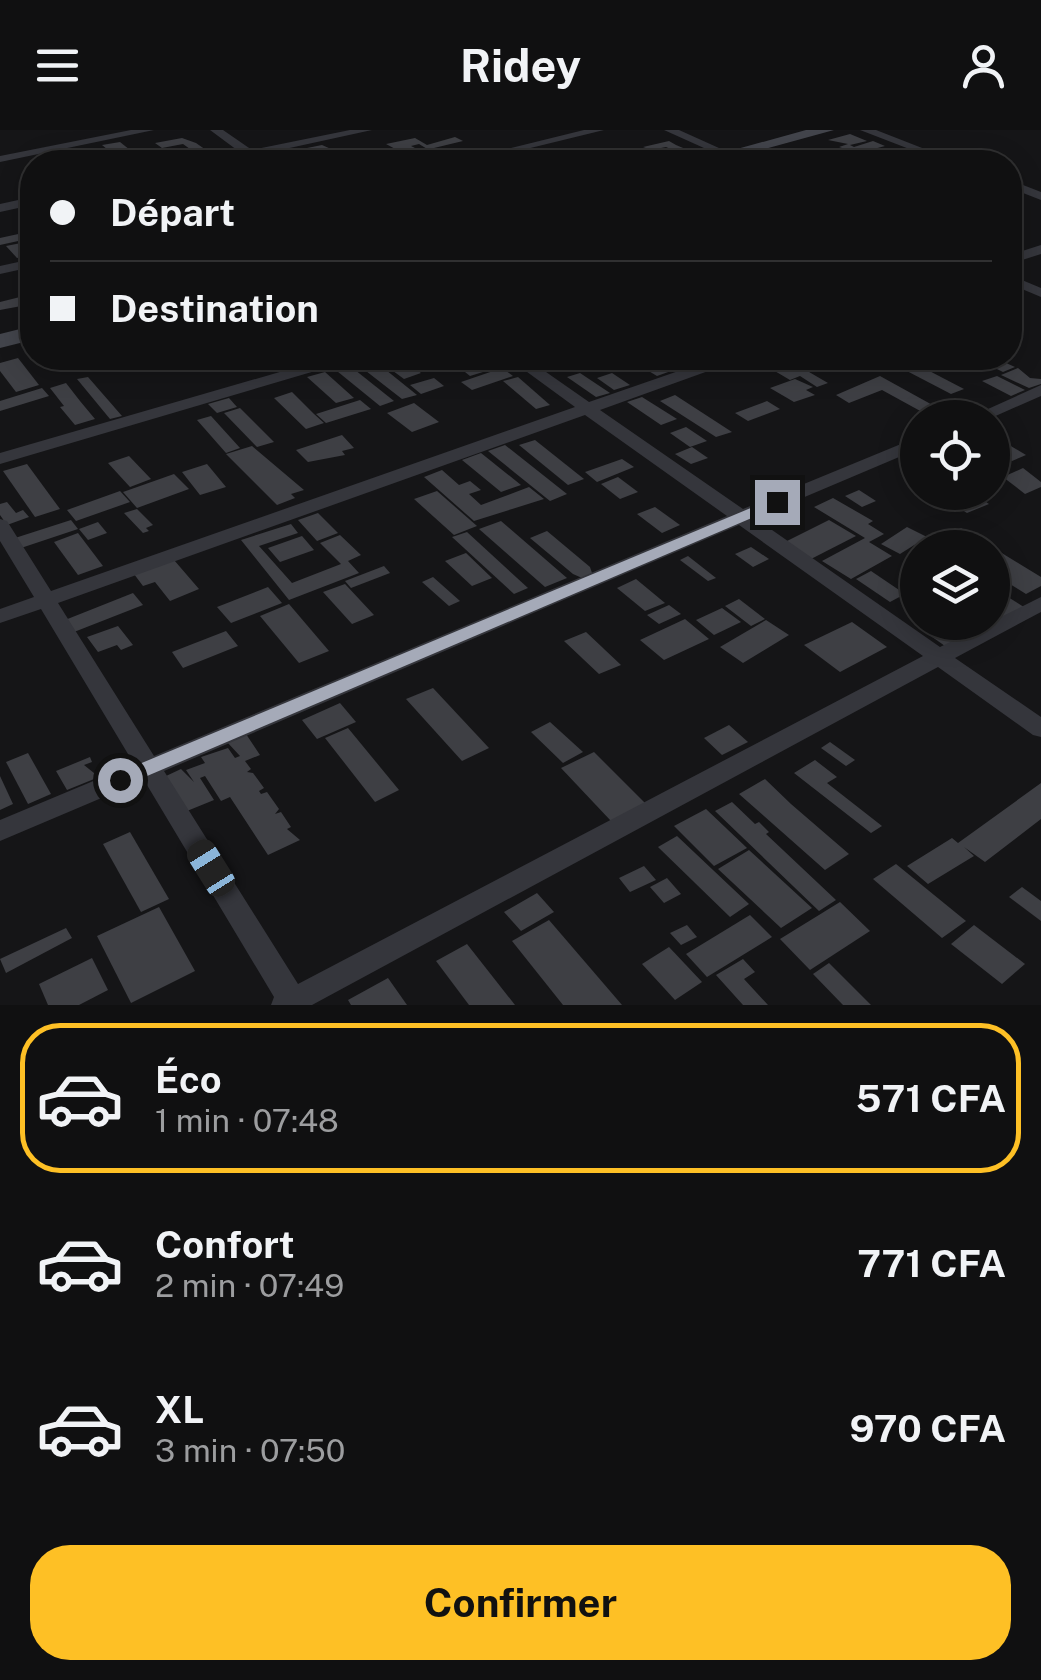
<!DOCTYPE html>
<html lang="fr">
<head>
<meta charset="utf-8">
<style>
	:root { --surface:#101011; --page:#19191a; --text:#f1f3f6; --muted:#9c9d9f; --line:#303031; --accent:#fec025 }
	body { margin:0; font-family:"Public Sans",sans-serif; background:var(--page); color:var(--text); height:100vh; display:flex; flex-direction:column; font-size:38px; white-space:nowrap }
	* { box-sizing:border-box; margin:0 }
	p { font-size:32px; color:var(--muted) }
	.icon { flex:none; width:55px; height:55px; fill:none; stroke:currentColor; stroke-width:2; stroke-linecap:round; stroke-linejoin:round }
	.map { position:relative; height:875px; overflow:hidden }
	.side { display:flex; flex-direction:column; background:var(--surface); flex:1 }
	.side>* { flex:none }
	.top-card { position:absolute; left:20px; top:20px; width:1002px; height:220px; border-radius:40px; box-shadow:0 5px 25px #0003,0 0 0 2px var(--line); display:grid; align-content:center; height:220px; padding:0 30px; background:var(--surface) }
	.fabs { position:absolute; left:900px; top:270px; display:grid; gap:20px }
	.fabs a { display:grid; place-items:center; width:110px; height:110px; border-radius:50%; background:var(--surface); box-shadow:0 5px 25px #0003,0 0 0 2px var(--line); font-size:50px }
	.end { position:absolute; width:45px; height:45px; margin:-22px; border:12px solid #a5aab8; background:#111; box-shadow:0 0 0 5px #111 }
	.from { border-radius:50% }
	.car { position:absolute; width:30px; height:60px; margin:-30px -15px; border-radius:12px; box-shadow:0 0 8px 2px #0007; background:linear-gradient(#222 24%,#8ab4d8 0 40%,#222 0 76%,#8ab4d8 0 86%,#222 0) }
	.top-card b { display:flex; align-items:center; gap:35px; height:95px; font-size:38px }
	.top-card b+b { border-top:2px solid var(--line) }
	.top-card i { width:25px; height:25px; background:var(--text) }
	ul { padding:18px 0 0; list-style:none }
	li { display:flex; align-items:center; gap:30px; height:150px; margin:0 20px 15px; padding:0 10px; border:5px solid transparent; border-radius:40px }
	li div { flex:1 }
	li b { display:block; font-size:38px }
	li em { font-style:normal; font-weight:700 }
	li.selected { border-color:var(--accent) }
	li>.icon { width:90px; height:90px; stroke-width:1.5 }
	.action { display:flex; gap:20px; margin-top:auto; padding:20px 30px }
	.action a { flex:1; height:115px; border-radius:40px; background:var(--accent); color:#111; font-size:40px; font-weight:700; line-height:115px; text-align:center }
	header { display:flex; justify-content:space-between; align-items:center; height:130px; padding:0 30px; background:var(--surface); font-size:45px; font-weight:700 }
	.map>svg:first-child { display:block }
	.building { fill:#3e3f44 }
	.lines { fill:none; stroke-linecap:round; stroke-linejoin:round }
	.street { fill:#35363c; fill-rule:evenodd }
	.secondary { fill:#43454c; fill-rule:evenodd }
	.route { fill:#a5aab8 }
</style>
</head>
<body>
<header><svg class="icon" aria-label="menu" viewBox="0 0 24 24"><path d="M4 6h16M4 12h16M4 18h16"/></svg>Ridey<svg class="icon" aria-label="person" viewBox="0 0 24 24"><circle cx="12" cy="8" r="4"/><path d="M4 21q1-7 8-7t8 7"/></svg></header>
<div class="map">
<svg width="1041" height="875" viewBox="0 0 1041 875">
	<rect width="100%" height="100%" fill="#151517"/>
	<g class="building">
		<path d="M850 4 867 11 850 15 854 17 873 11 885 16 833 30 822 25 845 19 839 17 848 14 828 10Z"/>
		<path d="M455 7 463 11 434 18 454 29 447 31 419 14 411 16 423 22 412 28 386 14 415 8 427 15Z"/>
		<path d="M182 8 196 13 216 27 204 29 183 14 162 18 155 13Z"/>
		<path d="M669 11 676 15 695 23 684 25 666 17 651 20 643 17Z"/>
		<path d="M120 12 135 24 118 28 102 15Z"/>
		<path d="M322 15 331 19 348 30 333 32 307 18Z"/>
		<path d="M897 21 913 27 896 32H861Z"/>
		<path d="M616 26 626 31 650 26 657 30 593 32Z"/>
		<path d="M32 101V108L0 115V108Z"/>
		<path d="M21 113 32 125 17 128 6 116Z"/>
		<path d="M32 164V174L0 180V172Z"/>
		<path d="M18 228 39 255 16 262 0 241V233Z"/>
		<path d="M100 228H132V229L92 240 84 232Z"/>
		<path d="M165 228H200V229L151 242 143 233Z"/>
		<path d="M627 228H649L671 241 657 246Z"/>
		<path d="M766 228H785L828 253 817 257 800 246 790 250 758 231Z"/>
		<path d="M974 228H995L1015 237 1003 242Z"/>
		<path d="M486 230 496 238 470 246 460 238Z"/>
		<path d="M345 232 394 271 380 276 332 237Z"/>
		<path d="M406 232 421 243 404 249 389 238Z"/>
		<path d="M916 234 964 259 951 264 903 239Z"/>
		<path d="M381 236 417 265 402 269 366 241Z"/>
		<path d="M502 238 513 246 472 260 461 252Z"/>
		<path d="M1018 238 1030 248 1041 249V254L1029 258 1001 245Z"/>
		<path d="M325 242 354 268 336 273 307 247Z"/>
		<path d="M580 243 610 263 596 267 567 247Z"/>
		<path d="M612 243 630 255 614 260 597 248Z"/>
		<path d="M880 246 956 288H933L882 260 849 273 836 265Z"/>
		<path d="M997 246 1025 260 1011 266 982 251Z"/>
		<path d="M88 247 122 286 110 289 77 249Z"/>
		<path d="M518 247 550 275 536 279 503 251Z"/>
		<path d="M434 248 444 256 421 264 410 255Z"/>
		<path d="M795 249 813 257 806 260 815 265 794 272 770 258Z"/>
		<path d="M66 253 80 271 95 289 75 295 60 277 64 276 50 258Z"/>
		<path d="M42 258 49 266 0 281V271Z"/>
		<path d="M292 262 314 284 324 293 306 299 274 268Z"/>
		<path d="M675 265 732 302 716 307 660 271Z"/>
		<path d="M642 267 677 289 661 295 627 272Z"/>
		<path d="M229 268 237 277 217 283 208 274Z"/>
		<path d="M360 270 371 279 326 293 316 284Z"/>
		<path d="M767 271 780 279 748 291 735 283Z"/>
		<path d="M414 273 439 292 412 302 387 283Z"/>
		<path d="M240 278 274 312 257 317 224 283Z"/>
		<path d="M211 286 240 318 226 323 197 290Z"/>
		<path d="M686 297 707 311 690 317 670 303Z"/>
		<path d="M342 305 354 318 342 321 345 325 308 332 296 320Z"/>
		<path d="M992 305 1026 325 1012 331 992 319Z"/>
		<path d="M535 310 584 349 568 355 519 315Z"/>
		<path d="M505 315 567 364 550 371 488 321Z"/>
		<path d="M252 316 304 360 291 364 295 368 277 375 226 324Z"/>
		<path d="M692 317 708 328 691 334 675 324Z"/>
		<path d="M481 323 521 355 501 362 462 330Z"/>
		<path d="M129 326 151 349 130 357 108 333Z"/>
		<path d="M622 329 634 337 597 352 585 342Z"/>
		<path d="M27 334 60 379 35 387 3 341Z"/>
		<path d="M207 334 226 357 200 365 182 342Z"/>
		<path d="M1023 338 1041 352V357L1025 364 1003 347Z"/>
		<path d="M442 340 459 355 470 351 481 360 469 364 481 375 529 357 544 369 474 391 424 347Z"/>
		<path d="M174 344 189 359 137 378 123 362Z"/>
		<path d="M618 347 638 362 620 369 601 354Z"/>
		<path d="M859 360 876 371 862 377 845 366Z"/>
		<path d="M120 361 130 372 76 391 67 380Z"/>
		<path d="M437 361 477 396 454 405 414 369Z"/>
		<path d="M934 362H971L989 374 967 383Z"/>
		<path d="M833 368 873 391 868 394 884 404 869 412 892 426 851 449 822 431 865 408 814 377Z"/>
		<path d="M7 372 16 383 23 380 29 387 7 395 0 385V374Z"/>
		<path d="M655 377 680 395 662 403 637 384Z"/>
		<path d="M137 379 153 395 146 398 149 401 143 403 124 383Z"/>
		<path d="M318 383 338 403 317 411 298 390Z"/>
		<path d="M71 390 78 399 21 418 15 408Z"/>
		<path d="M829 390 856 406 811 429 785 412Z"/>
		<path d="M501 391 567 448 545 457 479 399Z"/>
		<path d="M98 392 107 403 88 410 79 399Z"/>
		<path d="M291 394 298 403 259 416 292 453 341 434 320 413 340 405 361 425 348 431 359 443 289 470 241 410Z"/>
		<path d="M907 397 927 407 900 424 881 414Z"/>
		<path d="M961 398 1041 447V456L1026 464 992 443V418H942L932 411Z"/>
		<path d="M547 401 590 437 592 443 582 448 573 444 530 408Z"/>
		<path d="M467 402 528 458 514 464 452 407Z"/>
		<path d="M78 403 103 436 78 445 54 412Z"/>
		<path d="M302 406 314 420 280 432 268 418Z"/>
		<path d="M751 417 769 429 753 437 735 424Z"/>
		<path d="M466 423 492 448 472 456 445 431Z"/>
		<path d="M688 426 716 448 708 451 680 430Z"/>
		<path d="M174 430 199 459 170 471 155 452 143 456 134 444Z"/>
		<path d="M384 436 390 443 351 458 345 451Z"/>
		<path d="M871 441 905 464 890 472 856 449Z"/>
		<path d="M433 447 460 471 449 476 422 452Z"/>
		<path d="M636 449 665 473 645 481 617 458Z"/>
		<path d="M345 454 374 485 352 494 323 462Z"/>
		<path d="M268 457 282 473 231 493 217 477Z"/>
		<path d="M1000 462 1027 479 1001 494 992 488V466Z"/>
		<path d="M133 463 143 475 74 502 65 490Z"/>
		<path d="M739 469 765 489 751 496 725 476Z"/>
		<path d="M289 474 329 521 299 533 260 486Z"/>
		<path d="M669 475 681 484 659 494 647 485Z"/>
		<path d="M722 478 741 492 714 505 696 490Z"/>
		<path d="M685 489 709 509 664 530 640 510Z"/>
		<path d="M766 490 789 505 743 533 720 517Z"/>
		<path d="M852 492 887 517 840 542 804 515Z"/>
		<path d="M948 492H978L988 499 945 516 928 504Z"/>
		<path d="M118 496 133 515 121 520 117 515 98 522 87 507Z"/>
		<path d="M226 501 238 516 183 538 172 522Z"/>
		<path d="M586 502 621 535 599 544 564 511Z"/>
		<path d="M433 558 489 618 462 631 406 569Z"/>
		<path d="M340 573 356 592 317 609 302 590Z"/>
		<path d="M550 592 583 622 563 633 531 602Z"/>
		<path d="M729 595 748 612 722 625 704 608Z"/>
		<path d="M348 598 399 660 375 672 325 608Z"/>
		<path d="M246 604 260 625 245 631 251 639 247 642 253 643 264 658 259 661 261 664 267 662 279 679 275 684 281 682 291 697 287 699 300 710 268 725 230 667 221 671 205 646 200 648 214 670 187 681 166 646 181 639 194 652 186 640 205 633 201 627 228 618 235 628 240 626 227 612Z"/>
		<path d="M830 612 855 630 846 636 821 618Z"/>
		<path d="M594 622 645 673 611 691 561 638Z"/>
		<path d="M28 623 51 664 28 674 6 632Z"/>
		<path d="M90 627 92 632 84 635 99 647 67 660 56 641Z"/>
		<path d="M815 630 837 647 827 653 882 696 871 703 794 643Z"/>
		<path d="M0 646 13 674 0 680Z"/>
		<path d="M765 649 791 674 849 724 825 740 739 664Z"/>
		<path d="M1041 653V689L985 732 964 717 974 726 928 754 907 736 952 708 958 713Z"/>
		<path d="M732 672 755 694 759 692 769 702 766 704 836 770 819 781 715 681Z"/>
		<path d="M706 679 747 718 714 736 674 696Z"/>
		<path d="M130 702 169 769 141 782 103 714Z"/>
		<path d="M677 706 749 774 730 787 658 717Z"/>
		<path d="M749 720 812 778 781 798 718 739Z"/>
		<path d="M896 734 966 791 942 808 873 749Z"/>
		<path d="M644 736 656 750 630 762 619 748Z"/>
		<path d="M667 748 681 764 664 773 650 757Z"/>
		<path d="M1022 757 1041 771V791L1009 767Z"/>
		<path d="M537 763 554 782 521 801 504 782Z"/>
		<path d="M840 772 870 801 810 840 780 809Z"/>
		<path d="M159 777 195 841 131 873 97 806Z"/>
		<path d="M750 785 772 807 707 847 686 824Z"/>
		<path d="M549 790 622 875H563L512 811Z"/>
		<path d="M687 795 697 807 681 815 670 803Z"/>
		<path d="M974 795 1025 834 1002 854 951 814Z"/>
		<path d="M66 798 72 808 6 843 0 829Z"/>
		<path d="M467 814 515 875H469L436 831Z"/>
		<path d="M669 817 702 852 675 870 642 834Z"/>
		<path d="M92 828 108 860 79 875H48L39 854Z"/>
		<path d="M743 829 755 842 744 849 768 875H743L716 845Z"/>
		<path d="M829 833 871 875H843L813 844Z"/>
		<path d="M388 848 407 875H351L348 870Z"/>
	</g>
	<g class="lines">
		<g class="street">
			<path d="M131 0H154L0 32V26Z"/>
			<path d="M210 0H223L252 20 350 0H372L226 32H206L241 23Z"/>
			<path d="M584 0H604L473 32H454Z"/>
			<path d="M664 0H679L750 32H735Z"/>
			<path d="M860 0H876L958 32H943Z"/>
			<path d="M1010 50 1041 62V70L1010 58Z"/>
			<path d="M32 67V75L0 82V74Z"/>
			<path d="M1041 115V124L1010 134V125Z"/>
			<path d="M32 129V137L0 144V136Z"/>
			<path d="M1010 145 1041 158V167L1010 154Z"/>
			<path d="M328 228H351L349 231 0 334V323Z"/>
			<path d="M508 228H526L589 272 716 228H738L736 231 600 280 743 379 918 307V319L755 388 940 517 1041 467V482L955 528 1041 587V607L1033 605 938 537 312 875H271L274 867 144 650 0 711V690L134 634 41 479 0 493V479L34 467 0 411V389L7 391 51 461 575 277ZM585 285 727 386 154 626 58 473ZM739 395 923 526 298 854 164 641Z"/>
			<path d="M1041 255V266L991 288H968Z"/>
		</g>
		<g class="secondary">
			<path d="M806 0H834L718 32H690Z"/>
			<path d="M32 196V210L0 218V204Z"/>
		</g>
	</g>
	<path class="route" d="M777 367 784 372 782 375 126 655H113L110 650 113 645Z"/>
</svg>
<div class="fabs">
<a><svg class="icon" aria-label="locate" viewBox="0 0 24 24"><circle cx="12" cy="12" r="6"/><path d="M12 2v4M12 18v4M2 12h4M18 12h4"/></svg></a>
<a><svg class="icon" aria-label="layers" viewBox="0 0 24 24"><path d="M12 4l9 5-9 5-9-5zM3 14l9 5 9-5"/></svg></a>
</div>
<i class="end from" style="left:120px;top:650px"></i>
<i class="end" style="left:777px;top:372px"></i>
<i class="car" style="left:211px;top:738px;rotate:328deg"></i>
<div class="top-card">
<b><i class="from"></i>Départ</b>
<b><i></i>Destination</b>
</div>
</div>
<section class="side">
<ul>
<li class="selected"><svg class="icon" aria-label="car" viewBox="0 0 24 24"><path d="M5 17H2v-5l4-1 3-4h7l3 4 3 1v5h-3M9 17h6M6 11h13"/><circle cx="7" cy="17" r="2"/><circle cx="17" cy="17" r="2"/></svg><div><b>Éco</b><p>1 min · 07:48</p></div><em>571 CFA</em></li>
<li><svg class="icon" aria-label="car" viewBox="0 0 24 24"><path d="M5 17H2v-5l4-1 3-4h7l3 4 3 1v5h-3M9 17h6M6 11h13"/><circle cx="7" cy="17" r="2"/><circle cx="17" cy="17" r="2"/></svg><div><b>Confort</b><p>2 min · 07:49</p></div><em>771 CFA</em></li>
<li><svg class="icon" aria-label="car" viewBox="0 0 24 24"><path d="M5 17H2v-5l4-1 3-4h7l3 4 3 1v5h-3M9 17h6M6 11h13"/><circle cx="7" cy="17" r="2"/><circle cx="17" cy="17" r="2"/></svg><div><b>XL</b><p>3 min · 07:50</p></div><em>970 CFA</em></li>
</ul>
<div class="action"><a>Confirmer</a></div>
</section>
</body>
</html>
